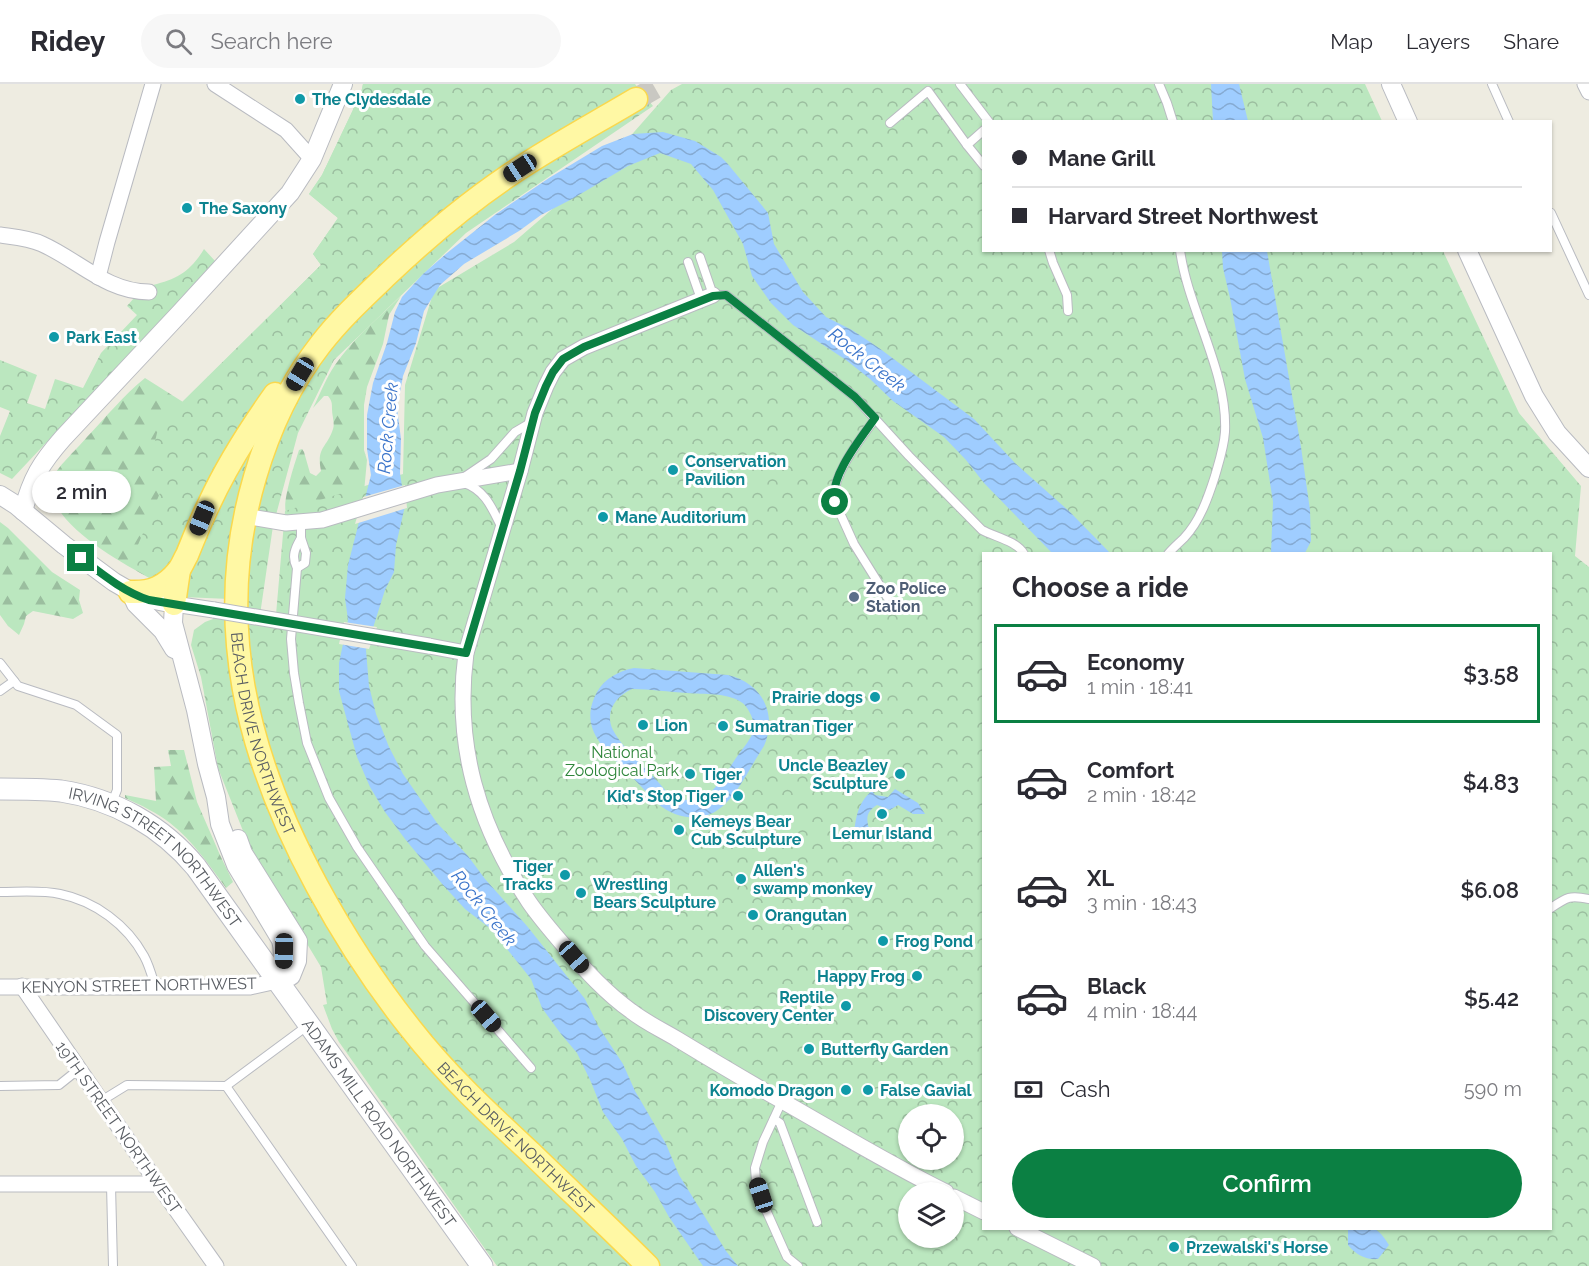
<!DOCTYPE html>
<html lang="en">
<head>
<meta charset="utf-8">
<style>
	:root { --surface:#fff; --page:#f7f7f7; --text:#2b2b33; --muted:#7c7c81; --line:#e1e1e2; --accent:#0b8043 }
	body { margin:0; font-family:Raleway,sans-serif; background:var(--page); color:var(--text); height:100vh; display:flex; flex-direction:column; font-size:22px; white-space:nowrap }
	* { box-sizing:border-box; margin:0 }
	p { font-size:20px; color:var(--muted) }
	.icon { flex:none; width:33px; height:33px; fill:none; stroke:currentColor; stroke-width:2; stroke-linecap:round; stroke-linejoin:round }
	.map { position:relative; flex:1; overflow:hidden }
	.sheet { position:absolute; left:982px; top:468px; width:570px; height:678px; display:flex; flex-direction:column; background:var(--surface); border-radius:0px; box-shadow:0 2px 4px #0004 }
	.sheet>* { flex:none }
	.banner { position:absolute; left:982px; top:36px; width:570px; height:132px; border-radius:0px; box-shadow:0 2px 4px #0004; display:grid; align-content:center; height:132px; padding:0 30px; background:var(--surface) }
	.fabs { position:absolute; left:898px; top:1020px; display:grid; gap:12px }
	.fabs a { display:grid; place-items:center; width:66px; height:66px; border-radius:50%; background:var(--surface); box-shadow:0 2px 4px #0004; font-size:30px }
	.end { position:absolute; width:27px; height:27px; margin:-14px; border:8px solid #0b8043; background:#fff; box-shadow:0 0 0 3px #fff }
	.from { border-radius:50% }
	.bubble { position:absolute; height:42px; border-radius:21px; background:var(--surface); box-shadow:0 2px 4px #0004; font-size:20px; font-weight:600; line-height:42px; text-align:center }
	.car { position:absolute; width:18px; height:36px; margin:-18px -9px; border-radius:8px; box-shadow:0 0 4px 2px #0007; background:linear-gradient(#222 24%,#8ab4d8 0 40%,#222 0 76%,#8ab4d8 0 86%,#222 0) }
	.banner b { display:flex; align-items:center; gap:21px; height:57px; font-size:22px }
	.banner b+b { border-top:2px solid var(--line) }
	.banner i { width:15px; height:15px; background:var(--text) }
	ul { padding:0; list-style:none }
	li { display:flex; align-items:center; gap:18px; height:99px; margin:0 12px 9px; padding:0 18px; border:3px solid transparent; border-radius:0px }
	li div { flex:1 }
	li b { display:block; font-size:22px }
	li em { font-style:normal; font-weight:600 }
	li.selected { border-color:var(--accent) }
	li>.icon { width:54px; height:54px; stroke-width:1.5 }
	h2 { padding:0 30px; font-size:27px; line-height:72px }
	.pay { display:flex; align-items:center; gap:15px; height:66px; padding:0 30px; font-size:22px }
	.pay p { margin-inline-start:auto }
	.button { display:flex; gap:12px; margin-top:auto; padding:12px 30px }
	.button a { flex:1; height:69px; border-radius:36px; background:var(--accent); color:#fff; font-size:24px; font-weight:600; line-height:69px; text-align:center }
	header { display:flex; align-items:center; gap:36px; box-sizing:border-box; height:84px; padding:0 30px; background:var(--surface); border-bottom:2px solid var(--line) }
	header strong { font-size:28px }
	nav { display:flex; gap:33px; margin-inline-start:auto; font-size:21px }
	.search { width:420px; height:54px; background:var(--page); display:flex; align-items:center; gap:15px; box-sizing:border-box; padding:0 21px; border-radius:33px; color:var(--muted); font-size:22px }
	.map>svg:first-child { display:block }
	.forest { fill:url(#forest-firs) }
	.park { fill:url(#park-crowns); fill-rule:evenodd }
	.water { fill:url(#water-waves); fill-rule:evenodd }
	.pier { fill:#eeece1 }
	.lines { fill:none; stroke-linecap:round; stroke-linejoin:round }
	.primary-tunnel { stroke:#c9c8c2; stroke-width:22; stroke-dasharray:22 11; stroke-linecap:butt }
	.service-casing { stroke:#b9bbc1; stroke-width:10 }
	.minor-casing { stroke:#b9bbc1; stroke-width:17 }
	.tertiary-casing { stroke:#b9bbc1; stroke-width:20 }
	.secondary-casing { stroke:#babcc4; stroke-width:23 }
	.primary-casing { stroke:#fad84d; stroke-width:25 }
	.service { stroke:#fff; stroke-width:8 }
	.minor { stroke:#fff; stroke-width:15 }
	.tertiary { stroke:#fff; stroke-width:18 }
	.secondary { stroke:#fff; stroke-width:21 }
	.primary { stroke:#fff8a4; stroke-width:22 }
	.minor-bridge-casing { stroke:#b9bbc1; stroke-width:17; stroke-linecap:butt }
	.minor-bridge { stroke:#fff; stroke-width:15 }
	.route { stroke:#0b8043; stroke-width:8 }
	.culture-dot { fill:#0f9aa8; stroke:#fff; stroke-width:2 }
	.service-dot { fill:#5c6f8a; stroke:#fff; stroke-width:2 }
	.labels { text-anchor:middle; stroke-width:6; stroke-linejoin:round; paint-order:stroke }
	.culture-label { font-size:16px; font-weight:bold; fill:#0d838f; stroke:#fff; text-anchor:start }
	.service-label { font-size:16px; font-weight:bold; fill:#4e5e75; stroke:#fff; text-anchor:start }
	.street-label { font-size:16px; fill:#595d63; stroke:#fff }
	.park-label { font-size:16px; fill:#2e853a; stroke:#fff }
	.water-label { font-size:18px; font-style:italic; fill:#3a74ca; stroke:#fff }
</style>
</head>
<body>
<header>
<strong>Ridey</strong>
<div class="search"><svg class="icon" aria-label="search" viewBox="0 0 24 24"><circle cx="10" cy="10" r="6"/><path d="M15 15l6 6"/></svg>Search here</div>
<nav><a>Map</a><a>Layers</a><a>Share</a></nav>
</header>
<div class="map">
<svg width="1589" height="1182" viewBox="0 0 1589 1182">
	<defs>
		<pattern id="forest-firs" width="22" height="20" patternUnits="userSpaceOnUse" patternTransform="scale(1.5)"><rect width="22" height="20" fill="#bbe7bf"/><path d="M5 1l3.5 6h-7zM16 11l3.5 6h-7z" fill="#9bbe9f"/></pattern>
		<pattern id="park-crowns" width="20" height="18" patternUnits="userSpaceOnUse" patternTransform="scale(1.5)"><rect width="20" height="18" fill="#bbe7bf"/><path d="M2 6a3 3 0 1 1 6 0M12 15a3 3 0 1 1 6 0" fill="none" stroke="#9bbe9f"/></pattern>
		<pattern id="water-waves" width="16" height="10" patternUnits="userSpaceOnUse" patternTransform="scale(1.5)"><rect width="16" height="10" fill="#9fcdff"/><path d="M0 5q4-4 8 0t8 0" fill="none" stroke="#85aad2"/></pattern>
	</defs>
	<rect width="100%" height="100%" fill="#eeece1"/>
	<g class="forest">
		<path d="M363 0H630L442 128 151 495C121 478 65 448 53 414 50 407 52 398 54 392 58 382 80 362 87 353 107 332 123 312 145 294L183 318 321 181 313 170 338 134 309 110 322 91 361 9Z"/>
		<path d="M401 212 389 231 383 260 367 303 364 321V366L367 376 364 408 286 429C282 417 295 379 299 366L302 365 304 368 310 389 316 392 321 387C316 363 327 364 333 345 335 339 332 332 332 325 332 319 332 317 328 312H324L313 324C320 310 326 294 335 281 353 255 378 234 401 212Z"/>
		<path d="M0 438 8 444 52 488 80 506 79 516 83 529 73 535 33 527 26 532 24 540 19 551 8 542 0 531Z"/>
		<path d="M168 666H184L197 718 220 771 233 798 226 804C209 781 193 757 170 739 157 729 141 721 125 714V711L156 717 154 683 171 682Z"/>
	</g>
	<g class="park">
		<path d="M363 0H635L653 22 466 149 334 276 298 349 273 442 261 524 262 541 275 542 285 427 403 390 405 301 434 206 514 158 586 96 627 56 671 6 682 0H1365L1382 37 984 38V166L1443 167 1519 329 1581 402 1575 472 1589 483V1182H497L339 958 332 945 323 921 327 920 321 883 251 767 218 684 201 593 191 561 194 546 205 538 213 535 229 515 183 513 129 482 160 409 149 382 157 349 182 318 321 181 313 170 338 134 309 110 322 91 361 9ZM984 470H1551V1144H984ZM909 1030H954V1076H909ZM909 1108H954V1154H909Z"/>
		<path d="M204 165 216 178 12 395 0 389V352L10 327 0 323V276L37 291 27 319 45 325 55 295 83 304 101 269 137 231 127 222 134 214H150L153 201C177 195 190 188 204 165Z"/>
	</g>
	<g class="water">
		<path d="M1211 0H1239L1248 37H1213Z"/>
		<path d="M663 48 695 57 721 73 727 79 768 129 774 160 803 208 826 233 852 246 879 264 974 335 1015 379 1070 428 1110 469H1052L984 399 966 376 944 353 893 317 870 295 846 276 793 241 771 219 752 192 743 160 713 106 691 80 660 69 628 82 572 115 541 131 519 147 464 180 440 201 424 227 416 259 403 292 397 324 401 355 400 389 405 422 396 461 394 488 385 506 366 566 369 602 376 630 389 663 403 690 437 739 468 772 485 795 527 842 585 915 598 942 623 980 635 1007 666 1060 679 1091 726 1167 738 1182H703L669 1133 655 1108 636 1082 622 1055 603 1028 591 998 577 969 561 950 542 924 531 895 491 845 465 825 443 801 405 755 385 728 370 703 357 673 339 607V579L348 536 345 514 348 481 371 391 367 365V331L373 299 387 259 395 228 402 213 423 190 447 169 496 130 549 94 602 62 633 50Z"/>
		<path d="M1222 167H1267L1301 363 1310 426 1311 457 1305 469H1271L1273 418 1263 354 1245 295 1230 214 1223 184Z"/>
		<path d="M634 584 728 591C762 599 778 630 764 662 752 680 740 706 725 720 705 740 678 736 658 720 648 710 639 700 629 690 606 666 577 645 597 608 605 594 619 587 634 584ZM632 605C650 605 669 608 687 609 704 611 726 608 741 618 747 621 754 635 754 642 754 653 742 665 736 674 718 701 703 732 666 707 652 689 623 666 613 646 604 628 616 612 632 605Z"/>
		<path d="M895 705 918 719 925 730H913L898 721 890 726 877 721C864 729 867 736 870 749L863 752 854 749C856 733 858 718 872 707L875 711 888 713Z"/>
		<path d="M1348 1145C1372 1144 1375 1139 1389 1161L1378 1175C1366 1176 1356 1171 1348 1161Z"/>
	</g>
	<g class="pier">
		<path d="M405 401 407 424 355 440 363 413Z"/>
		<path d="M344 538 377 543 369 565 339 560Z"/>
	</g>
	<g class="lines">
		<path class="primary-tunnel" d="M636 15 662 0"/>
		<defs>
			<g id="service">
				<path d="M960 0 989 38"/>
				<path d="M1159 0 1167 19 1173 38"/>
				<path d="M1492 0 1509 38"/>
				<path d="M890 39 928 7 967 61 984 46"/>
				<path d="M967 61 984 82"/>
				<path d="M1551 129 1589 211"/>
				<path d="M1049 166 1053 179 1067 211 1068 227"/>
				<path d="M700 173 713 211H726L855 313 909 372 982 446C995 453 1017 457 1024 470"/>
				<path d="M688 178 701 215"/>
				<path d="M875 335C861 354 829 394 835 418L854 460 887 513"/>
				<path d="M466 392 491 375 515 348 532 338"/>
				<path d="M464 399C485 406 492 424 501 442"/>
				<path d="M301 454C295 464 291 473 297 484L291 555 294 589 299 619 307 659 329 714 357 763 425 862 531 984"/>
				<path d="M1168 470C1173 464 1179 459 1184 454 1200 437 1208 414 1215 392 1219 378 1224 363 1225 348 1228 287 1188 226 1180 166"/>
				<path d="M297 484 305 479 306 469 301 454V439"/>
				<path d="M0 579 18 602 76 621 117 651V706L111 721"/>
				<path d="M0 607 14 597"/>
				<path d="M0 808C20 808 41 806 60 810 95 817 127 841 144 872 149 881 152 892 155 902"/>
				<path d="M1551 824C1567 813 1570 811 1589 815"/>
				<path d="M0 1002 59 1001 79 985"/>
				<path d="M226 1002 352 1182"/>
				<path d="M101 1017 127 1001 226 1002 307 942"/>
				<path d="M782 1017 763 1058 755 1084 756 1097 766 1126 787 1173 798 1182"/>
				<path d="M774 1035 780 1039 817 1138"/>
				<path d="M111 1101 113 1182"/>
			</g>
			<g id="minor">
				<path d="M215 0 286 46 312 75"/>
				<path d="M1585 0 1589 8"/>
				<path d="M0 151C14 153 29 154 42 160 78 176 107 208 149 208"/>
				<path d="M98 193 107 158 153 0"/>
				<path d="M713 211 584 263 563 275 553 288 546 302 535 329 520 387 466 569C454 661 478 741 529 818 540 834 553 849 566 864 586 887 606 909 631 927 645 938 662 946 677 955 710 975 742 994 775 1013 832 1045 887 1079 946 1108"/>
				<path d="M245 432 286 439 322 436 437 401 520 387"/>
				<path d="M174 520 214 526"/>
				<path d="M429 562 466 569"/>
				<path d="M22 902 158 1100 216 1182"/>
				<path d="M0 903H250L277 897"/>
				<path d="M0 1100H158"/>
				<path d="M954 1113 984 1128"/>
				<path d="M1017 1144 1093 1182"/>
			</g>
			<g id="tertiary">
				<path d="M1391 0 1408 38"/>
				<path d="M1467 166 1534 312 1557 349 1589 384"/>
				<path d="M0 411 16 421 64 461 114 498 140 513 174 520 173 539 196 626 207 680 216 713 220 740 236 781 281 856C285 871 282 882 277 897"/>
				<path d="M23 427C32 394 41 379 63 354L181 228 290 109 312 75 343 0"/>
				<path d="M131 509 136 520 163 547 174 565"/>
				<path d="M238 755 243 769 298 857 297 877 291 892 277 897"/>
			</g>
			<g id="secondary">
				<path id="s1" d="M0 705C20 705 41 705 61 707 114 715 162 742 196 783L482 1182"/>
			</g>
			<g id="primary">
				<path id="s2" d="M636 15C594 40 549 64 508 92 465 121 425 155 387 191 364 213 340 235 320 261 289 301 269 345 255 393 212 538 247 673 317 802 344 852 375 900 411 945 446 990 488 1029 530 1068 569 1106 609 1143 648 1182"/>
				<path d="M130 508C151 509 165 503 178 487 182 482 184 476 187 471 194 454 201 436 209 420 227 381 250 345 275 310"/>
				<path d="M174 520 179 486"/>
			</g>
		</defs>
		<use href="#service" class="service-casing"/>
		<use href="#minor" class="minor-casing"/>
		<use href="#tertiary" class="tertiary-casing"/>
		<use href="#secondary" class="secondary-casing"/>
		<use href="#primary" class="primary-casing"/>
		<use href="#service" class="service"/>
		<use href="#minor" class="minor"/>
		<use href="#tertiary" class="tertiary"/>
		<use href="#secondary" class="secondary"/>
		<use href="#primary" class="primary"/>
		<defs>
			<path id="minor-bridge" d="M214 526 429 562"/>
		</defs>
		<use href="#minor-bridge" class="minor-bridge-casing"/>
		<use href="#minor-bridge" class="minor-bridge"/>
	</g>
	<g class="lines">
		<path class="route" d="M81 474C102 490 124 508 149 516L466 569 520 387 535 329 546 302 553 288 563 275 584 263 713 212 726 211 855 313 875 334C861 354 828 394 835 418"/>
	</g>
	<g class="culture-dot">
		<circle cx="300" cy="15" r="6"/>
		<circle cx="187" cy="124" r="6"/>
		<circle cx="54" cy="253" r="6"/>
		<circle cx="673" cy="386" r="6"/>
		<circle cx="603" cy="433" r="6"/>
		<circle cx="875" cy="613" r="6"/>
		<circle cx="643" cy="641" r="6"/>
		<circle cx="723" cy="642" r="6"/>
		<circle cx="690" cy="690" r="6"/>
		<circle cx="900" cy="690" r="6"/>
		<circle cx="738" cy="712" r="6"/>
		<circle cx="882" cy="730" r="6"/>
		<circle cx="679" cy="746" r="6"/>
		<circle cx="565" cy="791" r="6"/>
		<circle cx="741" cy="795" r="6"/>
		<circle cx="581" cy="809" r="6"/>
		<circle cx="753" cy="831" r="6"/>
		<circle cx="883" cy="857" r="6"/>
		<circle cx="917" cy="892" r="6"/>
		<circle cx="846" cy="922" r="6"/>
		<circle cx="809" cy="965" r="6"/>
		<circle cx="846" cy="1006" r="6"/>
		<circle cx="868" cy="1006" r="6"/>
		<circle cx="1174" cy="1163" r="6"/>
	</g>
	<circle class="service-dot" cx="854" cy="513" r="6"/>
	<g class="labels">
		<g class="culture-label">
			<text x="312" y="21">The Clydesdale</text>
			<text x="199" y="130">The Saxony</text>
			<text x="66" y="259">Park East</text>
			<text x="685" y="383">Conservation<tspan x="685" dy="18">Pavilion</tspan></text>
			<text x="615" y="439">Mane Auditorium</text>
			<text x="863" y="619" text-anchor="end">Prairie dogs</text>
			<text x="655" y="647">Lion</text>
			<text x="735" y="648">Sumatran Tiger</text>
			<text x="888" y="687" text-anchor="end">Uncle Beazley<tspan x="888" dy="18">Sculpture</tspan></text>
			<text x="702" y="696">Tiger</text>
			<text x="726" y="718" text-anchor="end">Kid's Stop Tiger</text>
			<text x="691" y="743">Kemeys Bear<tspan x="691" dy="18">Cub Sculpture</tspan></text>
			<text x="882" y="755" text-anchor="middle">Lemur Island</text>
			<text x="553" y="788" text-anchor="end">Tiger<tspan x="553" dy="18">Tracks</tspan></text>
			<text x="753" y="792">Allen's<tspan x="753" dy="18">swamp monkey</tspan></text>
			<text x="593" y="806">Wrestling<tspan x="593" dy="18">Bears Sculpture</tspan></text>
			<text x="765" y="837">Orangutan</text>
			<text x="895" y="863">Frog Pond</text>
			<text x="905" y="898" text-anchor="end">Happy Frog</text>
			<text x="834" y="919" text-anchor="end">Reptile<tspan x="834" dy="18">Discovery Center</tspan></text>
			<text x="821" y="971">Butterfly Garden</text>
			<text x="834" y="1012" text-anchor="end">Komodo Dragon</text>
			<text x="880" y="1012">False Gavial</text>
			<text x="1186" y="1169">Przewalski's Horse</text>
		</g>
		<g class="service-label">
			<text x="866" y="510">Zoo Police<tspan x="866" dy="18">Station</tspan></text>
		</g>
		<g class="street-label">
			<text dy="6" stroke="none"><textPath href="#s2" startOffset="813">BEACH DRIVE NORTHWEST</textPath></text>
			<text dy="6" stroke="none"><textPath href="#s1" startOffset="180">IRVING STREET NORTHWEST</textPath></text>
			<text transform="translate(139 901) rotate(-1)" y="6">KENYON STREET NORTHWEST</text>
			<text dy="6" stroke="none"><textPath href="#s1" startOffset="534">ADAMS MILL ROAD NORTHWEST</textPath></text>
			<text transform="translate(119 1043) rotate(55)" y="6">19TH STREET NORTHWEST</text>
			<text dy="6" stroke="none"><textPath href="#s2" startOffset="1299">BEACH DRIVE NORTHWEST</textPath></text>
		</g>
		<g class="park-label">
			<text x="622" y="674">National<tspan x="622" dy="18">Zoological Park</tspan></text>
		</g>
		<g class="water-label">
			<text transform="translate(867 276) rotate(38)" y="6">Rock Creek</text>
			<text transform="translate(388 344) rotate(-85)" y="6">Rock Creek</text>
			<text transform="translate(484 824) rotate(51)" y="6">Rock Creek</text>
		</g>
	</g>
</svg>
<div class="fabs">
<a><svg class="icon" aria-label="locate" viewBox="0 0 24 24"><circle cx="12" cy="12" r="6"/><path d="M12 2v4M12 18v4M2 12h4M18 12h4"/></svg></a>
<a><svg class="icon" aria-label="layers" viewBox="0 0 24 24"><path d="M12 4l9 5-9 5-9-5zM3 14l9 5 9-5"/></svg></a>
</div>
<i class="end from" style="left:835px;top:418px"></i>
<i class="end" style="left:81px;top:474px"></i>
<div class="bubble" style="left:32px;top:387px;width:99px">2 min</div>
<i class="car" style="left:520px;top:84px;rotate:237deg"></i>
<i class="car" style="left:300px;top:290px;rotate:211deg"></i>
<i class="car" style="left:202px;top:434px;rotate:202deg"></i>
<i class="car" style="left:284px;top:867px;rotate:181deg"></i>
<i class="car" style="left:574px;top:873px;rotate:139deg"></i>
<i class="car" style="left:486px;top:932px;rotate:139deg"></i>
<i class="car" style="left:761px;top:1111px;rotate:342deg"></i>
<div class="banner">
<b><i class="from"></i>Mane Grill</b>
<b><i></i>Harvard Street Northwest</b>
</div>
<section class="sheet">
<h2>Choose a ride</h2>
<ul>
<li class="selected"><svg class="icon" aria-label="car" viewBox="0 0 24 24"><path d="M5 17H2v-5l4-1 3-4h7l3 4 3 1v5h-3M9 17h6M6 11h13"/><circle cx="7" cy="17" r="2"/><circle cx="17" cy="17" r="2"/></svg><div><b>Economy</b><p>1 min · 18:41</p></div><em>$3.58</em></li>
<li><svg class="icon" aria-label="car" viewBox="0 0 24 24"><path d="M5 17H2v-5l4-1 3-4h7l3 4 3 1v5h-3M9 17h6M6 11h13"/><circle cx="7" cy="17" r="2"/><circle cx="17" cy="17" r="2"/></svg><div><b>Comfort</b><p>2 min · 18:42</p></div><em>$4.83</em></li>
<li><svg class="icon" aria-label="car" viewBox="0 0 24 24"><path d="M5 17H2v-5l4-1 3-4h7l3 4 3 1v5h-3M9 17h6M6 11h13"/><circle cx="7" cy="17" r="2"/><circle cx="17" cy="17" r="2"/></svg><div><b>XL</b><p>3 min · 18:43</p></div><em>$6.08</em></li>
<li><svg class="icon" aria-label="car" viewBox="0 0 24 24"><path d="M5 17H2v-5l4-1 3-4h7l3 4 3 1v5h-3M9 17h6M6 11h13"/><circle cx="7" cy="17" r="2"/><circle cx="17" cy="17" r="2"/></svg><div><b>Black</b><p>4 min · 18:44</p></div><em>$5.42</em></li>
</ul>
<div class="pay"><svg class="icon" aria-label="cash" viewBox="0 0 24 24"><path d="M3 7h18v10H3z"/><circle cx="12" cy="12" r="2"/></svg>Cash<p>590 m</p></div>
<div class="button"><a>Confirm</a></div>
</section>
</div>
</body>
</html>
